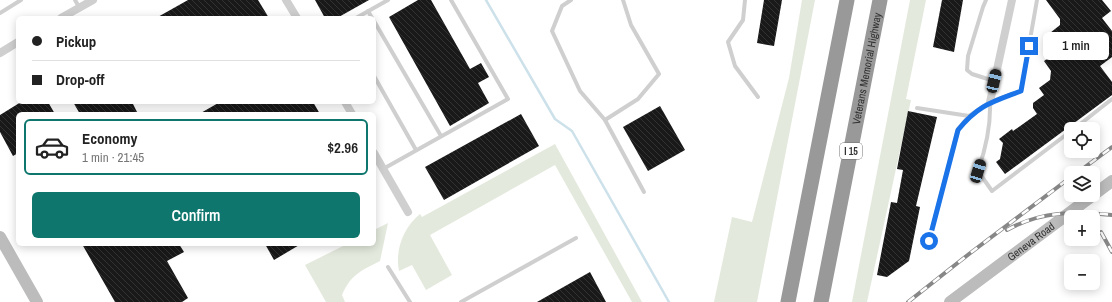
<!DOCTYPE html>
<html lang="en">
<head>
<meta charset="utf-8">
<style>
	:root { --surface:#fff; --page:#f6f6f6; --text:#222; --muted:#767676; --line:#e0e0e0; --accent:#0f766e }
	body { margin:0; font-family:"Archivo Narrow",sans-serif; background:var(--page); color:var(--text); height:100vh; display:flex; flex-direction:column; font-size:15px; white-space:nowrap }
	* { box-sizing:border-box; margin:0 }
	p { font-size:13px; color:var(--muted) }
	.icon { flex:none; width:22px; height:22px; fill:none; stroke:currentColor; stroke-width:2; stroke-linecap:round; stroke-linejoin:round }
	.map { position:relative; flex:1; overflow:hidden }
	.sheet { position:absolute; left:16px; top:112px; width:360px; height:134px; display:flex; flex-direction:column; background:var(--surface); border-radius:6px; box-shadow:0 2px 10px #0003 }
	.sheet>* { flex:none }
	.top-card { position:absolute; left:16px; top:16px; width:360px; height:88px; border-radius:6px; box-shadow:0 2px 10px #0003; display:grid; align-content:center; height:88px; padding:0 16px; background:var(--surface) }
	.tools { position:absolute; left:1064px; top:122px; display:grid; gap:8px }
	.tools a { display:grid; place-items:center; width:36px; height:36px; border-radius:6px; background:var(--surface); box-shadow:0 2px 10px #0003; font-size:20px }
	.end { position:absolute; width:18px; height:18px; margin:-9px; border:5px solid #1a73e8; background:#fff; box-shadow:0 0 0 2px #fff }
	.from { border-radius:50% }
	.bubble { position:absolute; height:28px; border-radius:6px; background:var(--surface); box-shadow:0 2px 10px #0003; font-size:13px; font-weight:600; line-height:28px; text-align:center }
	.car { position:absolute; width:12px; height:24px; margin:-12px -6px; border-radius:5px; box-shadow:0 0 3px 1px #0007; background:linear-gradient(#222 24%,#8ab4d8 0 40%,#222 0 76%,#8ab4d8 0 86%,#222 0) }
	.top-card b { display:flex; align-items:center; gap:14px; height:38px; font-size:15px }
	.top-card b+b { border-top:1px solid var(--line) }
	.top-card i { width:10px; height:10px; background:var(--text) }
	ul { padding:7px 0 0; list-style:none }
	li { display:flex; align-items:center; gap:12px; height:56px; margin:0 8px 6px; padding:0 8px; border:2px solid transparent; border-radius:6px }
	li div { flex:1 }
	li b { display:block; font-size:15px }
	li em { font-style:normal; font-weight:600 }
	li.current { border-color:var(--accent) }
	li>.icon { width:36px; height:36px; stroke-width:1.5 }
	.action { display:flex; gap:8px; margin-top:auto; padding:8px 16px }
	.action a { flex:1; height:46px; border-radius:6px; background:var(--accent); color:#fff; font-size:16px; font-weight:600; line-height:46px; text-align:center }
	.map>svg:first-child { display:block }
	.grass { fill:#e3e9dc }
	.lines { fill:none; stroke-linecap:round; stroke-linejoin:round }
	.stream { stroke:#cde1ea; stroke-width:2.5 }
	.building { fill:url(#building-back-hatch) }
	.lane { stroke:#cfcfcf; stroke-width:4 }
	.street { stroke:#cfcfcf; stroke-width:8 }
	.secondary { stroke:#bcbcbc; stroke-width:12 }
	.highway { stroke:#999; stroke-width:15 }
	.rail-casing { stroke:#878787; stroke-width:4 }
	.rail { stroke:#fff; stroke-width:2.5; stroke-dasharray:8; stroke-linecap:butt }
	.route { stroke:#1a73e8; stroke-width:5 }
	.labels { text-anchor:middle; stroke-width:4; stroke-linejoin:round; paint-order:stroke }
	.shield { fill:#fff; stroke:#707070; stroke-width:1 }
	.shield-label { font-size:10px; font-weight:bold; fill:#323232 }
	.street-label { font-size:11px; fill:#323232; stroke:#fff }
</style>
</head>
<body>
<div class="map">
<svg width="1112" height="302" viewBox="0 0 1112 302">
	<defs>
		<pattern id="building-back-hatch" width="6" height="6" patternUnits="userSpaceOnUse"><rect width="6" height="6" fill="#191919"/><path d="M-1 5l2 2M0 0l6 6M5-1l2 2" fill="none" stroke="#323232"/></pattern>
	</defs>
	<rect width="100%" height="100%" fill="#fff"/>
	<g class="grass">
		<path d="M802 0H815L757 302H714L732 217 752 222 789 78Z"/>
		<path d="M910 0H926L906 99 911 100 867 302H852Z"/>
		<path d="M555 144 642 302H632L555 165 430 235 452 275 426 290 412 265 399 271C395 250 403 228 420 214L422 217Z"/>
		<path d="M388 223 380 261C361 271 351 274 342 295L345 302H326L305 265 347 244H374V230Z"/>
	</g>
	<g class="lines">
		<path class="stream" d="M486 0 555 119 572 131 669 302"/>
	</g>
	<g class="building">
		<path d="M188 0H258L269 18H156Z"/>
		<path d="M315 0H369L337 18H325Z"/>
		<path d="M418 0H431L470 69 481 63 489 77 478 83 489 103 450 126 389 17Z"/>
		<path d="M764 0H782L774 46 757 43Z"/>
		<path d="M942 0H963L954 52 933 47Z"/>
		<path d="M1046 0H1102L1111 11 1102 18 1112 31V57L1100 66 1112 82V95L1005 174 996 162 1000 159 1003 143 999 139 1012 129 1013 131 1037 114 1033 108V103L1044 95 1039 88 1050 80 1051 71 1044 61 1047 59 1050 33 1060 25V19Z"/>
		<path d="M21 102H48L55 114H18V153L13 156 0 132V115Z"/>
		<path d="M73 102H132L138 114H80Z"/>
		<path d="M220 102H313L320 114H199Z"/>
		<path d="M660 106 685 150 648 171 623 127Z"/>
		<path d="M908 111 937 117 916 206 920 207 909 261 887 277 877 275 891 202 897 203 903 170 897 169Z"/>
		<path d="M521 114 539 146 444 200 425 167Z"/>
		<path d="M82 244H179L184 252 167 261 188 298 182 302H115Z"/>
		<path d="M265 244H301L274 260Z"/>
		<path d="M590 272 606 302H537Z"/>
	</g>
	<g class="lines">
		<g class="lane">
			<path d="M75 0 79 7"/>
			<path d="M571 0 562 6 552 31 580 91 605 120 638 99 659 74 631 25 623 0"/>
			<path d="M745 0 743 20 728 42 735 66 758 97"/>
			<path d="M986 0 983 7 968 56 967 70 972 74 994 81"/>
			<path d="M368 11 372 18"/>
			<path d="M0 13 21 0"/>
			<path d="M356 18 388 0"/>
			<path d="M374 21 441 136"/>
			<path d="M374 76 416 150"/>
			<path d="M990 102C991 127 986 148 978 171L992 191 1071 131"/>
			<path d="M917 108 969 116 990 102 1021 91 1037 0"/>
			<path d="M605 120 644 192"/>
			<path d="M1074 129 1112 99"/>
			<path d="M383 169 508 99 451 0"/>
			<path d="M929 241 958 129 969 116"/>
			<path d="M388 267 410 302"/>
			<path d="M461 302 576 238"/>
		</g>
		<g class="street">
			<path d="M286 0 297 18"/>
			<path d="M61 18 93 0"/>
			<path d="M0 53 18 42"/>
			<path d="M345 102 352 114"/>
			<path d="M990 102 1012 0"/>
			<path d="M374 153 408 212"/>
		</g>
		<g class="secondary">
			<path d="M0 237 37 302"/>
			<path id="s1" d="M950 302 1112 181"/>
		</g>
		<g class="highway">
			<path d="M788 302 847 0"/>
			<path id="s2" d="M821 302 880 0"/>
		</g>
		<defs>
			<g id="rail">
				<path d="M1077 173 1112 147"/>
				<path d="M1007 230C1041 211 1075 211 1112 215"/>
				<path d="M1101 232 1112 252"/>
				<path d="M908 302 969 254 1071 177"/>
			</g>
		</defs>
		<use href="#rail" class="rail-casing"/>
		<use href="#rail" class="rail"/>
	</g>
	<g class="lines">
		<path class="route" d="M929 241 958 130C978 105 992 102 1021 91L1029 46"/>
	</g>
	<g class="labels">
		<rect class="shield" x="840" y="143" width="22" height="16" rx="3"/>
		<g class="shield-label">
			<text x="851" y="155">I 15</text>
		</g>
		<g class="street-label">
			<text dy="4" stroke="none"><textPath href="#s2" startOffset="238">Veterans Memorial Highway</textPath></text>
			<text dy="4" stroke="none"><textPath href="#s1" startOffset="101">Geneva Road</textPath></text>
		</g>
	</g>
</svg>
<div class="tools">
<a><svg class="icon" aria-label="locate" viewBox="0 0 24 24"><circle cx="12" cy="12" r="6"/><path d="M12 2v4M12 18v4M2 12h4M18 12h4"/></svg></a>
<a><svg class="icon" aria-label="layers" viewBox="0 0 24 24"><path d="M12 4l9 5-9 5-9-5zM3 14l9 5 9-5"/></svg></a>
<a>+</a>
<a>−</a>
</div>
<i class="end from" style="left:929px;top:241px"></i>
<i class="end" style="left:1029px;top:46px"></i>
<div class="bubble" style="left:1043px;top:32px;width:66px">1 min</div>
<i class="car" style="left:994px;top:81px;rotate:13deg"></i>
<i class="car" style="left:978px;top:171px;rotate:17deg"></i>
<div class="top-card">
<b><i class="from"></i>Pickup</b>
<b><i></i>Drop-off</b>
</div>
<section class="sheet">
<ul>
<li class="current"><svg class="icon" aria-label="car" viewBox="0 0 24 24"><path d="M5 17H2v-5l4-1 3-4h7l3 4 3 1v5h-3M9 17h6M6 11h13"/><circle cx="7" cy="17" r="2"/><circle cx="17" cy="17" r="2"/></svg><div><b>Economy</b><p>1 min · 21:45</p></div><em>$2.96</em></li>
</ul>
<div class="action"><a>Confirm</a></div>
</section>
</div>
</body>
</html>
